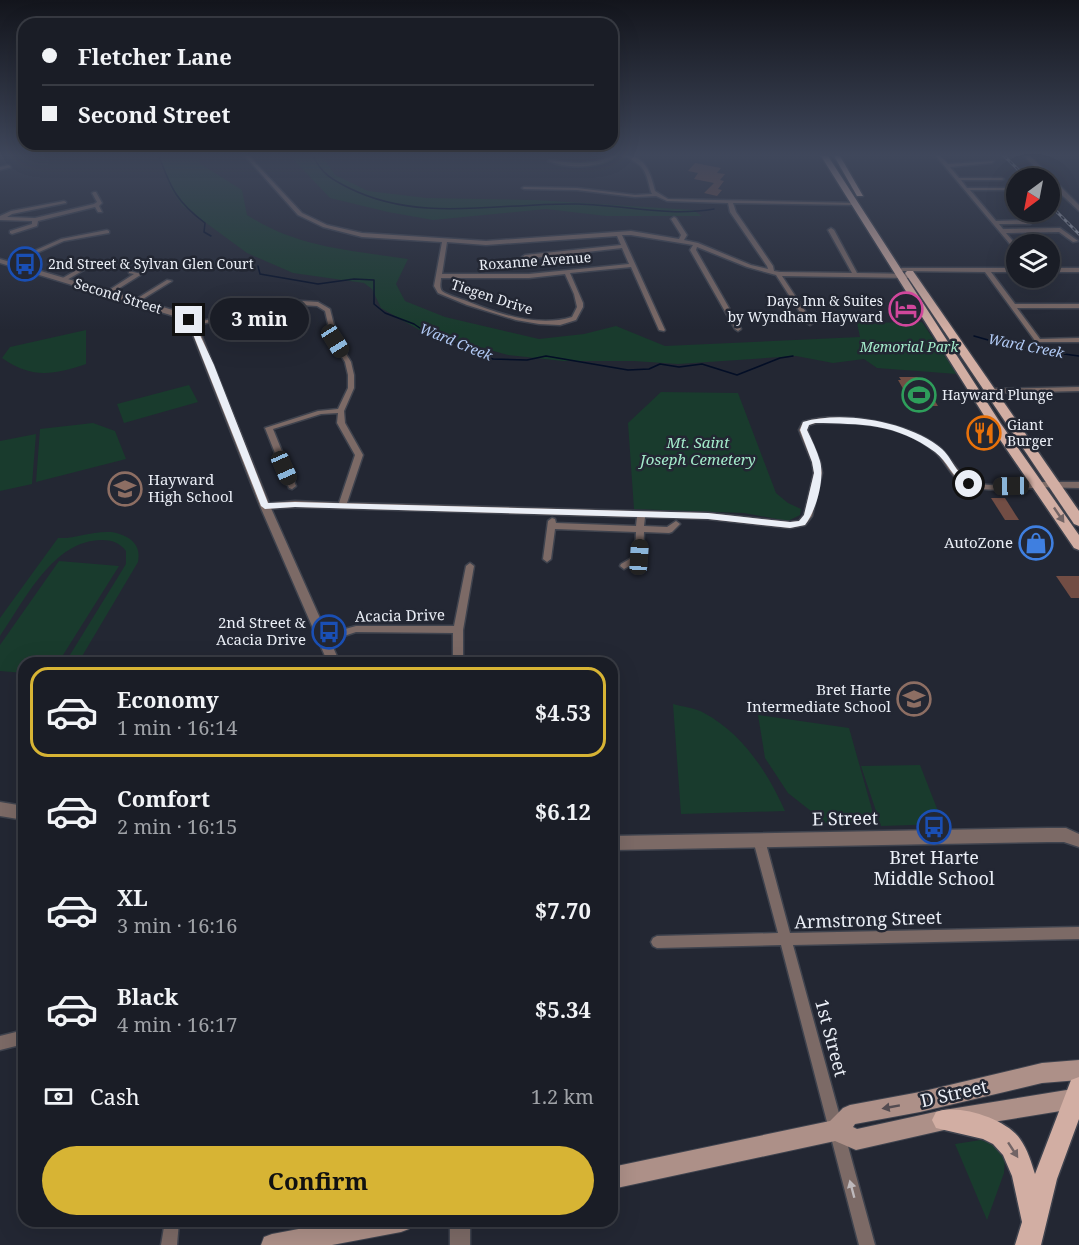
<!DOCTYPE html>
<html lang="en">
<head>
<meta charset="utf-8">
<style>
	:root { --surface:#1a1d26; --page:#23262e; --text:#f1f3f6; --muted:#9fa2a7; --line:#383b43; --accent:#d7b434 }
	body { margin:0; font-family:"Noto Serif",serif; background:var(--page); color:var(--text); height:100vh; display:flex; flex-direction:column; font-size:22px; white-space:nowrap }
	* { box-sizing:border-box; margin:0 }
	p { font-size:20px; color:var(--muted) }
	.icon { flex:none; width:33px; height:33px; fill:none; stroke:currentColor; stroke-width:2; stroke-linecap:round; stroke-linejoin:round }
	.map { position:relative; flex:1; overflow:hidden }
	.sheet { position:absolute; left:18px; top:657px; width:600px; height:570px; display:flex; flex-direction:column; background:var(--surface); border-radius:18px; box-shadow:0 6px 24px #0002,0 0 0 2px var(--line) }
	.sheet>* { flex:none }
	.top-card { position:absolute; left:18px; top:18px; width:600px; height:132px; border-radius:18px; box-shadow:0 6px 24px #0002,0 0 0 2px var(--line); display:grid; align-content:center; height:132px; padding:0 24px; background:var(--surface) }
	.needle { width:39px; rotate:212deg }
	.fabs { position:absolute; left:1006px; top:168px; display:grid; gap:12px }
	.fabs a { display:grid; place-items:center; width:54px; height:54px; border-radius:50%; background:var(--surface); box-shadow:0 6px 24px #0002,0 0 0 2px var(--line); font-size:30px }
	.end { position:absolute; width:27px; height:27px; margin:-14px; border:8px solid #eaeef6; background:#111; box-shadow:0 0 0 3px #111 }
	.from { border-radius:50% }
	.bubble { position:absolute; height:42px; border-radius:21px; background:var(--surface); box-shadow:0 6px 24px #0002,0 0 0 2px var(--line); font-size:20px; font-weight:700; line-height:42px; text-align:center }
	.car { position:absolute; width:18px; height:36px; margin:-18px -9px; border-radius:8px; box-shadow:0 0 4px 2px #0007; background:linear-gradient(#222 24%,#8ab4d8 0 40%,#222 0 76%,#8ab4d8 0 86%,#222 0) }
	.top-card b { display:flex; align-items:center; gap:21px; height:57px; font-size:22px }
	.top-card b+b { border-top:2px solid var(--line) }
	.top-card i { width:15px; height:15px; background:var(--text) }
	ul { padding:10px 0 0; list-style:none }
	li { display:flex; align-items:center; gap:18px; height:90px; margin:0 12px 9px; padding:0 12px; border:3px solid transparent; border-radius:18px }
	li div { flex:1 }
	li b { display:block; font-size:22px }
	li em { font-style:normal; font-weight:700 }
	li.on { border-color:var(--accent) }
	li>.icon { width:54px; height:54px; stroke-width:1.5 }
	.pay { display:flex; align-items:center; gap:15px; height:66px; padding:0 24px; font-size:22px }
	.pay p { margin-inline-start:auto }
	.cta { display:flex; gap:12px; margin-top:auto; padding:12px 24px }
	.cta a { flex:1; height:69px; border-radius:36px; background:var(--accent); color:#111; font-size:24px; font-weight:700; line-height:69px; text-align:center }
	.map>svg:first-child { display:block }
	.green { fill:#193b2d }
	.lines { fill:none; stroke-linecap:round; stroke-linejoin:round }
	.stream { stroke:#030e26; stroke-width:1.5 }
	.building { fill:#724d44 }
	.minor-casing { stroke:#3f434e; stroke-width:3 }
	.tertiary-casing { stroke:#3f434e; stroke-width:3 }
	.secondary-casing { stroke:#3f434e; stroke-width:2 }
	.primary-casing { stroke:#3f434e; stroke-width:3 }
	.minor { fill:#7c6a66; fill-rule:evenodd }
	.tertiary { fill:#7c6a66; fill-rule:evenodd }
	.secondary { fill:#ad9088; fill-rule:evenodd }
	.primary { fill:#d2aea3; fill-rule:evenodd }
	.rail-casing { stroke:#a7abb4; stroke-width:3 }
	.rail { stroke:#232733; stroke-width:1.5; stroke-dasharray:4; stroke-linecap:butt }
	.oneway { fill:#726465 }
	.oneway2 { fill:#534c51 }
	.oneway3 { fill:#beb9bc }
	.route { fill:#eaeef6 }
	.labels { text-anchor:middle; stroke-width:5; stroke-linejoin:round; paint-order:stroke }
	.far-street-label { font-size:14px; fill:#eaeef6; stroke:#232733 }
	.far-poi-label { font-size:14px; fill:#eaeef6; stroke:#232733; text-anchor:start }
	.far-water-label { font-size:14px; font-style:italic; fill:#b1caf5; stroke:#232733 }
	.far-park-label { font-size:14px; font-style:italic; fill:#a3eaca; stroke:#232733 }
	.park-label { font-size:15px; font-style:italic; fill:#a3eaca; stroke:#232733 }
	.poi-label { font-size:15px; fill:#eaeef6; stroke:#232733; text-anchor:end }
	.street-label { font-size:15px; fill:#eaeef6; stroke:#232733 }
	.near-street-label { font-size:18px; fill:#eaeef6; stroke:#232733 }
	.near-poi-label { font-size:18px; fill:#eaeef6; stroke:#232733 }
</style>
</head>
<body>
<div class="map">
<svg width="1079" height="1245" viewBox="0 0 1079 1245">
	<rect width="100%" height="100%" fill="#232733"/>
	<g class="green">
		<path d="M159 156H200L199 163 242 190 247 215C298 248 349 250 408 259L396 284 405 301 445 317 539 339 584 334 616 326 665 346 860 337 857 323 922 322 957 374 877 368 864 359 833 363 796 356 678 364 634 361H563L508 355 421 331 381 308 372 289 364 283 293 273 247 253 183 206 171 189Z"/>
		<path d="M290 156H322L335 175 368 191 426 198 535 200 693 210 702 216H606L546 209 433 220 388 212 330 198Z"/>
		<path d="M86 330V364C53 375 32 379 2 358L10 347Z"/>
		<path d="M189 385 198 402 124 423 117 404Z"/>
		<path d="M661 392 738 393 776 493 788 503 801 509 800 515 788 521 744 513 634 509 628 423Z"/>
		<path d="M93 423 115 431 126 459 36 482 40 429Z"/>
		<path d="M36 434 32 484 0 491V441Z"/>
		<path d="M111 532C128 535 142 543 138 562L78 663H65L126 564V551C120 543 112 540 102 540 53 540 25 600 0 636V618L58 538C75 539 90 531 111 532Z"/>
		<path d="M59 561 119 566 58 663H24V673L0 671V645Z"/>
		<path d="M673 704C683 707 696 708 704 713 743 734 768 773 785 811L681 814Z"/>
		<path d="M758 715 849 728 876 824 826 823 788 793 765 758Z"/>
		<path d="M920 765 943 824 881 826 861 766Z"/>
		<path d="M981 1140 995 1144 1005 1159 1004 1173 987 1220 955 1144Z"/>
	</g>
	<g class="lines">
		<g class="stream">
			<path d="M159 156C171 189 177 202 205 223L204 232 211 236"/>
			<path d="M313 156C322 174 331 179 349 188 421 224 501 202 578 204 624 205 668 217 714 209"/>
			<path d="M258 266 260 274 318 284 354 279 374 280V304L385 313 414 324 427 333 493 359 527 360 546 356 628 370 649 369 660 364 679 367 702 364 737 375 780 358 793 356"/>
			<path d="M974 336 1013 347 1079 356"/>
		</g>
	</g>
	<g class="building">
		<path d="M695 163 721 168 717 173 725 174 720 180 724 181 718 189 722 190 717 196 704 193 714 183 694 179 698 173 688 171Z"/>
		<path d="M899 377H917L922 380 938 406H913L898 380H901Z"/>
		<path d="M991 498H1005L1019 520H1005Z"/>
		<path d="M1056 576H1079V598H1071Z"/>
	</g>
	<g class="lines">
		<defs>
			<g id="minor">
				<path d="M245 156H249L302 213 327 225 362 233 486 241 631 231 679 239 681 235 671 219 674 217 676 218 687 235 684 240 698 243 751 265 768 269 767 266 730 212 728 203 667 201 656 196 635 197 577 190 524 189 522 188 524 187 577 188 635 195 652 194 651 192C645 169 645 166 624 156 645 154 651 174 655 191L668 199 858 203V204L856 205 733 203 736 212 773 266 774 271 780 272 852 273 828 230 831 228 834 230 857 273 911 274 914 276 911 278 782 276 813 323 810 325 807 323 776 275 747 267 697 247 696 250 741 329 738 331 735 329 690 250 693 245 631 235H622L665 330 664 331 659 330 631 267 570 273 583 303V307L576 320 560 325 539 324 516 320 467 305 438 293 434 286 442 242 362 237 323 227 298 215ZM617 236 621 245 525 255 522 257 525 259 622 248 629 264 529 274H442L447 242 486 245ZM565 274 574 294 577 307 572 317C537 328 496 313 464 300 458 298 447 295 442 291 439 287 441 282 441 278H529Z"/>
				<path d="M611 156H616C598 169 568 169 548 161L550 160C571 163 592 166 611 156Z"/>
				<path d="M936 156H940L948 164 994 161 992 163 950 167 959 178H1002L1004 179 1002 180H961L967 188H1017L1016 190H970L996 221 1030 220 1033 222 1030 224H999L1003 229 1060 228 1078 241 1073 242 1059 232 1006 233 1017 246V251L1015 250Z"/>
				<path d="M9 165 11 167 0 170V167Z"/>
				<path d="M94 192H96L102 203 99 206 102 212H98L95 207 38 221 37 226 12 234 10 233V231L32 224V221L0 220V216L11 211 64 201 66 202V203L12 214 7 217 35 218 94 204 97 202 92 193Z"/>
				<path d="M107 230 109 231V233L64 241 12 264 7 263 61 239Z"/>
				<path d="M88 260H92L96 263 65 281H61V279L89 263 87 261Z"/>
				<path d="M902 268H1017V272H991L1015 304H1079V308H1017L1040 339 1079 338V342H1036L985 272 900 271V269Z"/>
				<rect x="1050" y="268" width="29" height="4"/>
				<path d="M129 271 142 274 110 294H106V292L134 274 129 273Z"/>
				<path d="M167 280 172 281 138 302 133 301Z"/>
				<path d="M269 299 318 302 330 309 338 341 351 362 354 375V388L344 411 345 423 363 455 347 503 708 513 790 522 799 521 804 515 814 473 812 462 799 430 803 422C841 410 908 423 939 447 951 457 956 473 970 480 990 490 1017 483 1038 482L1042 485 1038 488C1014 488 987 494 965 484 950 478 946 460 934 451 900 423 857 422 816 423L809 425 807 430 820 462 822 473 812 516 805 525 790 528 708 519 645 517 644 526 667 527 676 521 680 524 672 532 669 533 644 532 643 557 642 559 624 569 620 566 621 564 635 556 636 532 555 529 551 559 547 562 543 559 548 521 552 518 555 519 556 523 636 526 637 517 295 507 265 509 261 506 262 504 295 501 339 503 355 455 337 423 338 413 321 414 273 429 296 486 292 489 289 488 265 428 318 411 338 409 348 388V375L345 362 332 341 325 311 317 306 269 303 254 306 236 316 193 326 190 324 232 314 250 304Z"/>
				<path d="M1079 387V391L989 393 986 391 989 389Z"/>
				<path d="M470 563 474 566 463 630V663H453V633L356 632 341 637 338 635 336 633 338 631 356 626H454L466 566Z"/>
				<path d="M759 835 763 836 765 840 790 933 1079 927V939L793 945 875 1245H859L781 945 657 948 653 946 651 942 653 938 657 936 778 933 753 840 755 836Z"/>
				<path d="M24 1030V1044L0 1050V1036Z"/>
				<path d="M165 1221H179L177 1245H161Z"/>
			</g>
			<g id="tertiary">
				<path d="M1024 156H1030L1079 205V211L1050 184V178H1046Z"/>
				<path d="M0 259 183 313 196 322 270 506 340 663H328L260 506 189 325 177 317 0 263Z"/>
				<path d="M1038 482H1079V488L1034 487V483Z"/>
				<path d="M0 802 24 806V820L0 816Z"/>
				<path d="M1048 828H1066L1079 834V847L1064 842H1048L612 850V836Z"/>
				<rect x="450" y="1221" width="20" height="24"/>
			</g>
			<g id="secondary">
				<path d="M1079 1060V1080L1042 1083 920 1112 855 1124 853 1127 857 1129 944 1110 1079 1088V1108L944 1130 856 1150 835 1141 612 1189V1167L830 1121 843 1108 850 1105 920 1092 1042 1063Z"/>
				<path d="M341 1221H412L409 1229 401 1232 332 1245H261L264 1237 272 1234Z"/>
			</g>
			<g id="primary">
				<path d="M821 156H828L1001 424 1079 535V550L1074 548 990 425Z"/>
				<path d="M834 156H840L863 196H857Z"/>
				<path d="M907 271H913L1079 511V526L1074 524 905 273Z"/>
				<path d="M1079 1077V1119L1057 1179 1041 1245H1015L1022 1222 1012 1176 1003 1155 993 1144 983 1139 936 1128 932 1120 936 1112C958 1103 1007 1119 1020 1139 1028 1150 1031 1162 1035 1174L1071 1080Z"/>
			</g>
		</defs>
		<use href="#minor" class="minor-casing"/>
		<use href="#tertiary" class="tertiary-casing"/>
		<use href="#secondary" class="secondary-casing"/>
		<use href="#primary" class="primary-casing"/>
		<use href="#minor" class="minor"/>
		<use href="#tertiary" class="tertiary"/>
		<use href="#secondary" class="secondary"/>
		<use href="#primary" class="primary"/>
		<defs>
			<g id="rail">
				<path d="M1004 156 1027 178"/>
				<path d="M1050 205 1079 234"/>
			</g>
		</defs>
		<use href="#rail" class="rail-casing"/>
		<use href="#rail" class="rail"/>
	</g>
	<defs><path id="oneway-solid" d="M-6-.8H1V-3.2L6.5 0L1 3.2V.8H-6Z" transform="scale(1.5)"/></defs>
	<g class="oneway">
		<use href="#oneway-solid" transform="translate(1059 515) rotate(56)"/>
		<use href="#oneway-solid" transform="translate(1013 1150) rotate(57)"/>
	</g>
	<use class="oneway2" href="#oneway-solid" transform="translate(891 1107) rotate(170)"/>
	<use class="oneway3" href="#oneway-solid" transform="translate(852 1189) rotate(-105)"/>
	<linearGradient id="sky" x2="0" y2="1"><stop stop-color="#13151c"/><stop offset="0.47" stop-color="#3f475b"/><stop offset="1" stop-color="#3f475b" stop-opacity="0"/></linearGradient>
	<rect width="1079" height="330" fill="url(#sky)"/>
	<path class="route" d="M187 319 193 320 214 365 268 503 295 502 708 513 790 522 799 521 804 515 814 473 812 462 800 430 803 422C844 410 910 422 942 449 949 455 953 465 959 472 963 477 969 479 973 484L966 486C952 477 948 462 935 452 896 423 861 424 815 423L809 425 807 430C812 440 817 451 820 461 825 479 816 511 805 525L790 528 708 519 295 507 265 509 261 506Z"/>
	<defs>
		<symbol id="bus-ring" viewBox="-11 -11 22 22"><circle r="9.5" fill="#232733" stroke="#1a4fb4" stroke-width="1.5"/><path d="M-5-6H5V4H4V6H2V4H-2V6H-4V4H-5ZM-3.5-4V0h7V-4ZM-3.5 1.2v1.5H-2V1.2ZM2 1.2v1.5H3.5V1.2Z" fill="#1a4fb4"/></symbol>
		<symbol id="hotel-ring" viewBox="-11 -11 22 22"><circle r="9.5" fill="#232733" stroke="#d1479c" stroke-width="1.5"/><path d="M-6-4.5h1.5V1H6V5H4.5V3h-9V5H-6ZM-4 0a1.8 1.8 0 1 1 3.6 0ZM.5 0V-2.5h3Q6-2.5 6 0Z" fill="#d1479c"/></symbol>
		<symbol id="stadium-ring" viewBox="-11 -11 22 22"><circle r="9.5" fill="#232733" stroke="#2e9e5b" stroke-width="1.5"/><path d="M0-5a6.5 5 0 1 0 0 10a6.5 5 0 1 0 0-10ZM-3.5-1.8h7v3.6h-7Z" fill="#2e9e5b"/></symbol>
		<symbol id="restaurant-ring" viewBox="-11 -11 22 22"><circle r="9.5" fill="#232733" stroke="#e8710a" stroke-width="1.5"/><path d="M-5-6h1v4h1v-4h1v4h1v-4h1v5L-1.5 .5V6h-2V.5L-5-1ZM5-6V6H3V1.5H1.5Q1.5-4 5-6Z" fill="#e8710a"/></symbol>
		<symbol id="school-ring" viewBox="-11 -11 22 22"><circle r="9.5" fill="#232733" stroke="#8d6e63" stroke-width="1.5"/><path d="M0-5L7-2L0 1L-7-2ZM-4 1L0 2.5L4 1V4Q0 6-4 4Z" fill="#8d6e63"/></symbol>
		<symbol id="shop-ring" viewBox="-11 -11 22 22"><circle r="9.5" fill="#232733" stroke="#3f7fe0" stroke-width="1.5"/><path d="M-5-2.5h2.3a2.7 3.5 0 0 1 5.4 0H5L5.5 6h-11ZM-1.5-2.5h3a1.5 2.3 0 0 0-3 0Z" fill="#3f7fe0"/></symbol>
	</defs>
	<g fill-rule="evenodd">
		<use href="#bus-ring" x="6" y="245" width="38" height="38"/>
		<use href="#hotel-ring" x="887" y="290" width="38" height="38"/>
		<use href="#stadium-ring" x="900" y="376" width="38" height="38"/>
		<use href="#restaurant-ring" x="965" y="414" width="38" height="38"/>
		<use href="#school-ring" x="106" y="470" width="38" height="38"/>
		<use href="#shop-ring" x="1017" y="524" width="38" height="38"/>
		<use href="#bus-ring" x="310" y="613" width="38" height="38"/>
		<use href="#school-ring" x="895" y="680" width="38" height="38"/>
		<use href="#bus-ring" x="915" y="808" width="38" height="38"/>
	</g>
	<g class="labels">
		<g class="far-street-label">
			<text transform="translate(535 261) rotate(-4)" y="5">Roxanne Avenue</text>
			<text transform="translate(118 296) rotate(17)" y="5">Second Street</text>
			<text transform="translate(492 297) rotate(18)" y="5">Tiegen Drive</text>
		</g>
		<g class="far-poi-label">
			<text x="48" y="269">2nd Street &amp; Sylvan Glen Court</text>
			<text x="883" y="306" text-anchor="end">Days Inn &amp; Suites<tspan x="883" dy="16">by Wyndham Hayward</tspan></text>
			<text x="942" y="400">Hayward Plunge</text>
			<text x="1007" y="430">Giant<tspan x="1007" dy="16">Burger</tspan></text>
		</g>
		<g class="far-water-label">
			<text transform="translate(456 342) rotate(22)" y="5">Ward Creek</text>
			<text transform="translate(1026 346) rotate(11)" y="5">Ward Creek</text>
		</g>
		<g class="far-park-label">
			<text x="909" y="352">Memorial Park</text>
		</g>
		<g class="park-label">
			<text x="698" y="448">Mt. Saint<tspan x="698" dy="17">Joseph Cemetery</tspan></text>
		</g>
		<g class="poi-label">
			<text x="148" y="485" text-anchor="start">Hayward<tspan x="148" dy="17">High School</tspan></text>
			<text x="1013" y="548">AutoZone</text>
			<text x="306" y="628">2nd Street &amp;<tspan x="306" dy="17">Acacia Drive</tspan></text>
			<text x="891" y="695">Bret Harte<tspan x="891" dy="17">Intermediate School</tspan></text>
		</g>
		<g class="street-label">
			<text transform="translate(400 616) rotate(-1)" y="5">Acacia Drive</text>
		</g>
		<g class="near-street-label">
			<text transform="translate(845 819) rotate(-1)" y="6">E Street</text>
			<text transform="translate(868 920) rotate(-2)" y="6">Armstrong Street</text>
			<text transform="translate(831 1038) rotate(75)" y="6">1st Street</text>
			<text transform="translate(954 1094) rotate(-13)" y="6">D Street</text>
		</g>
		<g class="near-poi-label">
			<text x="934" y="864">Bret Harte<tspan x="934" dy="21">Middle School</tspan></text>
		</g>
	</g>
</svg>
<div class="fabs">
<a><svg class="needle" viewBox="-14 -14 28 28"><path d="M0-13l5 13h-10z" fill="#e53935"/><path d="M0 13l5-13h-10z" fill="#9fa2a7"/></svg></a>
<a><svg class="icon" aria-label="layers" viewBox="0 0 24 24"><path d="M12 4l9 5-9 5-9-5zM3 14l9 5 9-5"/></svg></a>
</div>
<i class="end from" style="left:969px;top:484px"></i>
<i class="end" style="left:189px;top:320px"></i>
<div class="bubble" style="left:210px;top:298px;width:99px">3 min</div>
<i class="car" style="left:335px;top:341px;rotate:148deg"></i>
<i class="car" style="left:284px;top:468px;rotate:156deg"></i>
<i class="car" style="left:1011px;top:486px;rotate:269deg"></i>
<i class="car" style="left:639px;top:557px;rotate:4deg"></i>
<div class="top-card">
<b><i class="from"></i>Fletcher Lane</b>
<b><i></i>Second Street</b>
</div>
<section class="sheet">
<ul>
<li class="on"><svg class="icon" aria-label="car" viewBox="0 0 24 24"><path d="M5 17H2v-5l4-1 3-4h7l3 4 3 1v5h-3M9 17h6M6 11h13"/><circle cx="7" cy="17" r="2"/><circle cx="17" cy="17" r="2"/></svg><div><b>Economy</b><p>1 min · 16:14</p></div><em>$4.53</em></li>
<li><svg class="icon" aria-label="car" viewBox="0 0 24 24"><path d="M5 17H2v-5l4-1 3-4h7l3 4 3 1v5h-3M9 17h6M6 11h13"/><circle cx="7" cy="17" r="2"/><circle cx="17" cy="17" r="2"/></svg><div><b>Comfort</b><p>2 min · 16:15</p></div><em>$6.12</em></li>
<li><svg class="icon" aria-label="car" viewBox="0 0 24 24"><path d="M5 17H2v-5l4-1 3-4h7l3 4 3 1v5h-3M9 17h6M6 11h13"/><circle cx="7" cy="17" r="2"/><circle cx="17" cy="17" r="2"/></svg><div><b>XL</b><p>3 min · 16:16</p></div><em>$7.70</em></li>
<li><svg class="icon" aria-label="car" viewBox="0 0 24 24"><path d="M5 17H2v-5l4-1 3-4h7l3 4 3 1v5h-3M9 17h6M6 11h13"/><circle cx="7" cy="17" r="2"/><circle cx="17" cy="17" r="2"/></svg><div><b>Black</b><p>4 min · 16:17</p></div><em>$5.34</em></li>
</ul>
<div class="pay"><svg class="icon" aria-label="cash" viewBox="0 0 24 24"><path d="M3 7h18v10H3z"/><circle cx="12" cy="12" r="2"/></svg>Cash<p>1.2 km</p></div>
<div class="cta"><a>Confirm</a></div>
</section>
</div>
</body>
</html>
